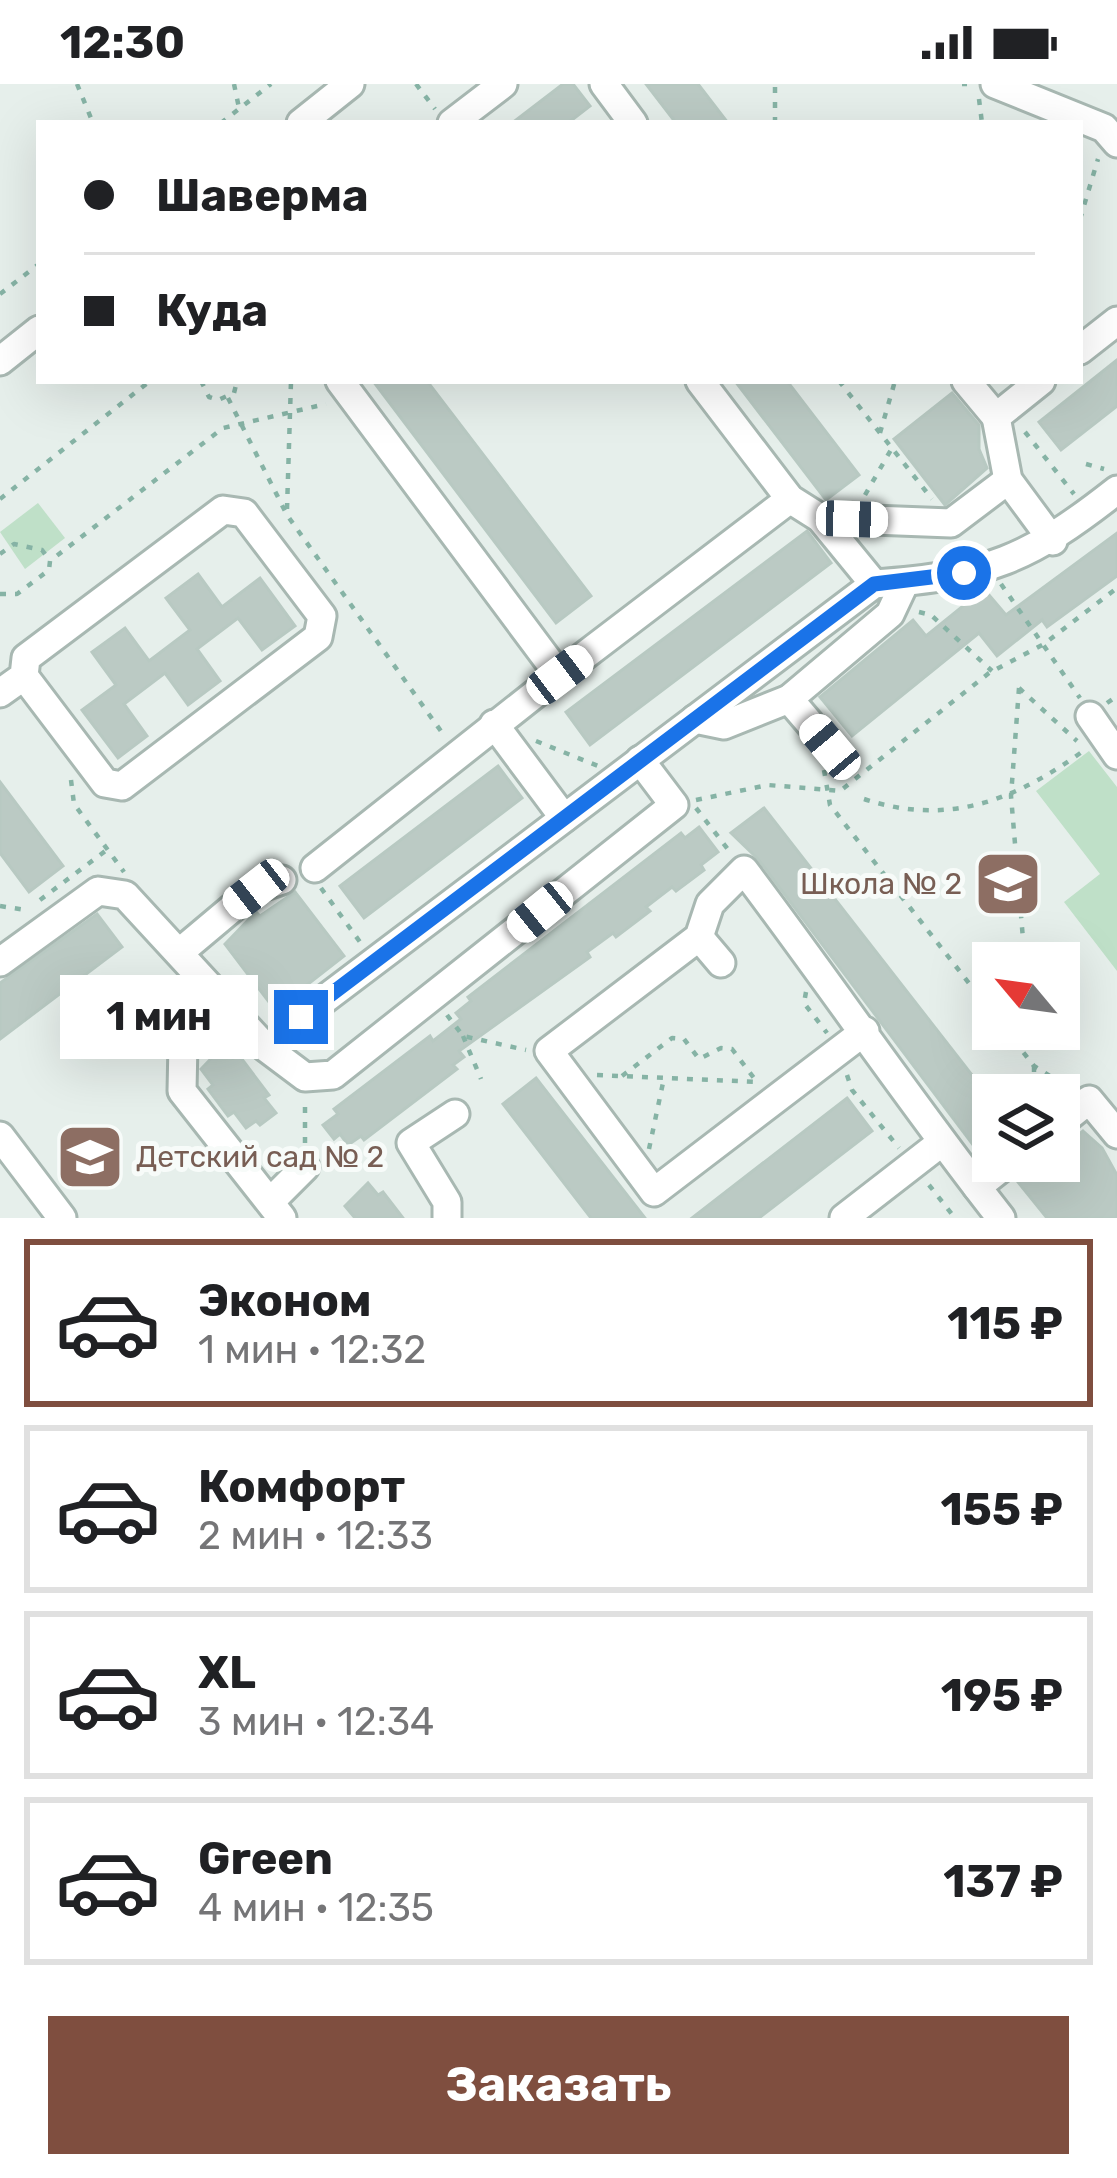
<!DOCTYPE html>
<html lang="ru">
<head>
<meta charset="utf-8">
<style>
	:root { --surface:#fff; --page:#f2f2f2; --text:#202124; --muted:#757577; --line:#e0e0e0; --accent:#7f4e3f }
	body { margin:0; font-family:Rubik,sans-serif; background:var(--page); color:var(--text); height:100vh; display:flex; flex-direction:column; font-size:45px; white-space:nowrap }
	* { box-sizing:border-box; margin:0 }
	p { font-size:39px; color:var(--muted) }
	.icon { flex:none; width:66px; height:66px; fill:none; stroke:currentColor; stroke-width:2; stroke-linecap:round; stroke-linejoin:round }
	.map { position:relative; height:1134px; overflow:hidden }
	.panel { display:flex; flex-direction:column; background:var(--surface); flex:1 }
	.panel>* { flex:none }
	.top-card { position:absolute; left:36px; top:36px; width:1047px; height:264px; border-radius:0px; box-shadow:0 12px 48px #0002; display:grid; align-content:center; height:264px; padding:0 48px; background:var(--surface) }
	.needle { width:78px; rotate:299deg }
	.fabs { position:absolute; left:972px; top:858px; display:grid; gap:24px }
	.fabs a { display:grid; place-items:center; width:108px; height:108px; border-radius:0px; background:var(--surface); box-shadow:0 12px 48px #0002; font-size:60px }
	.end { position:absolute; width:54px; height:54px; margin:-27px; border:15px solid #1a73e8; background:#fff; box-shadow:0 0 0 6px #fff }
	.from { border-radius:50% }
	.bubble { position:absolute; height:84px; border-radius:0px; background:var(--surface); box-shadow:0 12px 48px #0002; font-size:39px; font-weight:700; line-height:84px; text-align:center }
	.car { position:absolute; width:36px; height:72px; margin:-36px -18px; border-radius:15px; box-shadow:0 0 9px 3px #0007; background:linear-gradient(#fff 24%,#345 0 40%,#fff 0 76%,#345 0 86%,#fff 0) }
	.top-card b { display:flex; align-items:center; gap:42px; height:114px; font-size:45px }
	.top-card b+b { border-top:3px solid var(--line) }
	.top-card i { width:30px; height:30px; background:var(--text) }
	ul { padding:21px 0 0; list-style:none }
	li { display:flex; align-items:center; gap:36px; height:168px; margin:0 24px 18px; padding:0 24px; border:6px solid var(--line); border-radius:0px }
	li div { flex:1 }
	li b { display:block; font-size:45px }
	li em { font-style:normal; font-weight:700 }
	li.selected { border-color:var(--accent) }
	li>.icon { width:108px; height:108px; stroke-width:1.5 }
	.cta { display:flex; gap:24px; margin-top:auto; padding:24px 48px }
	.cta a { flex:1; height:138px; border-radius:0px; background:var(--accent); color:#fff; font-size:48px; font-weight:700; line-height:138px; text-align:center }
	.status { display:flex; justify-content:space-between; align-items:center; height:84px; padding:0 60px; background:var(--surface); direction:ltr }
	.status svg { height:33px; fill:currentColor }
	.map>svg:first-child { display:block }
	.green { fill:#bfe0c8 }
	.building { fill:#bbcac4; stroke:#b8c9c2; stroke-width:3 }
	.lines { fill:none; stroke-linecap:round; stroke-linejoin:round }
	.minor-casing { stroke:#a8b8b2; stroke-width:33 }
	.path { stroke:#86b3a5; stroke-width:4.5; stroke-dasharray:6 9; stroke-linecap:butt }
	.minor { stroke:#fff; stroke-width:27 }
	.route { stroke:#1a73e8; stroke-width:15 }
	.labels { text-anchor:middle; stroke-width:10; stroke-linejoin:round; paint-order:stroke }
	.education-label { font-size:30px; fill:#785e54; stroke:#f7fbf9; text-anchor:end }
</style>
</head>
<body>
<div class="status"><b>12:30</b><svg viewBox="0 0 49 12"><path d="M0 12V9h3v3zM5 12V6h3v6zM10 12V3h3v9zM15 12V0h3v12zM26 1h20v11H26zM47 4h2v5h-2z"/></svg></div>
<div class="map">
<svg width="1117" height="1134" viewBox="0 0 1117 1134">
	<rect width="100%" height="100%" fill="#e6efeb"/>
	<g class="green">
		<path d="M38 419 65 454 25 485 0 448Z"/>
		<path d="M1089 667 1117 703V887L1064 818 1100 790 1036 707Z"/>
	</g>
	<g class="building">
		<path d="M563 0H573L590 22 568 39H512Z"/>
		<path d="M646 0H698L728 39H676Z"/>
		<path d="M1117 276V322L1061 366 1039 338Z"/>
		<path d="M373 297H427L591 512 556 539Z"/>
		<path d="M735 297H787L859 391 826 416Z"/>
		<path d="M952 309 979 341V365L987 384 945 421 894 355Z"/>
		<path d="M807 447 831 479 590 661 566 628Z"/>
		<path d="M1117 449V492L1047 543 1042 536 997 572 979 549 852 652 820 613 913 536 926 552 984 505 1006 531Z"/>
		<path d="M198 490 222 523 260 494 295 542 262 566 238 534 197 565 220 597 188 621 165 589 124 620 147 652 118 674 82 626 116 601 92 568 125 544 149 577 190 546 166 514Z"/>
		<path d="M498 682 522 714 364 834 340 802Z"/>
		<path d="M0 698 63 782 29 808 0 769Z"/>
		<path d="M764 724 993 1018V1053L977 1066 758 775 731 749Z"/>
		<path d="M699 743 718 768 701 781 704 786 676 807 672 803 646 823 650 827 616 853 613 849 587 868 590 873 459 967 464 973 453 981 457 985 364 1056 361 1052 348 1061 340 1050 334 1055 323 1041 338 1030 334 1025 430 952 433 957 461 935 456 929 471 917 468 913 681 749 685 754Z"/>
		<path d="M295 808 344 872 275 926 225 860 256 828 260 832Z"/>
		<path d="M97 830 122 863 0 955V899Z"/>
		<path d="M224 961 233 974 238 970 269 1011 264 1014 276 1029 260 1041 256 1037 246 1044 234 1028 228 1032 208 1005 213 1001 201 985Z"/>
		<path d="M536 994 553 1016 645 1134H591L503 1020Z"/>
		<path d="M847 1014 872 1047 759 1134H692Z"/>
		<path d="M1083 1047 1102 1064 1117 1091V1134H1047L1018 1098 1045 1077H1059V1066Z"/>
		<path d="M368 1099 378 1111 383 1108 403 1134H355L345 1122Z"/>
	</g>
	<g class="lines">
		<defs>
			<g id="minor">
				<path d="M604 0 633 39"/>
				<path d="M995 0 1104 44 1117 59"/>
				<path d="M301 39 350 0"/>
				<path d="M452 39 503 0"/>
				<path d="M1080 266 1117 237"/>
				<path d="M0 277 39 246"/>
				<path d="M700 297 790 415 820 434 874 500"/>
				<path d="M966 297 996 333"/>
				<path d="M1041 297 996 333 1008 396 1053 457"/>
				<path d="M820 434 951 439 1008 396"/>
				<path d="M559 591 790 415"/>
				<path d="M0 609 24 592 26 574 223 426 244 429 322 532 318 553 122 702 105 699 24 592"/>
				<path d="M789 615 830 663"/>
				<path d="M1090 632 1117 671"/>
				<path d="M695 635 724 641 789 615 890 530 905 498"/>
				<path d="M494 640 564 734"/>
				<path d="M315 784 559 591 340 297"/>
				<path d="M699 853 721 879"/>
				<path d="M180 868 255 805 282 796"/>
				<path d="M0 878 98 807 125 811 265 963 305 993 333 991 674 721 640 676"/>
				<path d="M221 911 192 936 183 959 182 1007 282 1134"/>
				<path d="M301 933 874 500C988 492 1028 476 1117 406"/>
				<path d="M865 947 654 1108 549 967 699 853 710 820 744 786C831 901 912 1021 1001 1134"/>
				<path d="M1059 1040 1089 1016 1117 1050"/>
				<path d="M0 1052 62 1134"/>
				<path d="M977 1103 1010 1077"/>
				<path d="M270 1118 305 1083"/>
				<path d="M447 1134V1118L411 1059 455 1030"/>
				<path d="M844 1134 942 1058"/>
			</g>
		</defs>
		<use href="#minor" class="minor-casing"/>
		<g class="path">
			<path d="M77 0 93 39"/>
			<path d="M234 0 239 24"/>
			<path d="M416 0 435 25"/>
			<path d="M962 0H967"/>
			<path d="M979 15 982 39"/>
			<path d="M221 39 271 0"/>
			<path d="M775 39V0"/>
			<path d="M1080 135 1098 75"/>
			<path d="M0 210 39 180"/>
			<path d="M201 297 209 313 218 316 234 309 237 297"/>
			<path d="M839 297 932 415"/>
			<path d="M228 314 287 431 443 650"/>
			<path d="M1025 348 1074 410"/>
			<path d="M880 349 895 297"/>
			<path d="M1086 380 1104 385"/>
			<path d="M865 411 892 364"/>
			<path d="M0 415 150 297"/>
			<path d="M287 425 291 297"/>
			<path d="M0 470 14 460 42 466 50 477"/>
			<path d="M1001 500 1080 614"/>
			<path d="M0 510H17L49 486 50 477 223 344 326 320"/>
			<path d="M919 528 931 531 992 587"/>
			<path d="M1019 604 1011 712 1025 879"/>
			<path d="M1019 604 1077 657"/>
			<path d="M1107 619 1117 612"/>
			<path d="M536 657 598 682"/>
			<path d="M824 686 830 721 993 930"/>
			<path d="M71 696 74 720 124 788"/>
			<path d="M864 715C949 743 1016 716 1086 665"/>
			<path d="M696 716 768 701 840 707 989 589 1044 560 1117 504"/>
			<path d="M696 724 730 768"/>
			<path d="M321 804 360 858"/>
			<path d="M40 816 108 765"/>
			<path d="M0 822 26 826"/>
			<path d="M806 908 804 919 827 949"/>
			<path d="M447 931 463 952 526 966"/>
			<path d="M1005 945 1034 982 1069 1004"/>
			<path d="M1032 945 1033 953"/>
			<path d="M463 952 481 995"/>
			<path d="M1034 982V1011"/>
			<path d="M597 991 759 998"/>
			<path d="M847 991 852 1006 899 1064"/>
			<path d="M622 992 672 954 684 955 699 975 721 964 732 965 757 998"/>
			<path d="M305 1059V1017"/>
			<path d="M649 1065 664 994"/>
			<path d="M929 1101 955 1134"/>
		</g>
		<use href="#minor" class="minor"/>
	</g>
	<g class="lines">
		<path class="route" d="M301 933 874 500 964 489"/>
	</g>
	<defs>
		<symbol id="school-square" viewBox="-11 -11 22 22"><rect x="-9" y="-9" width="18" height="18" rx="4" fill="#8d6e63" stroke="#f7fbf9"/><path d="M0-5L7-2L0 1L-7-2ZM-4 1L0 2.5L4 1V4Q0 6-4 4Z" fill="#fff"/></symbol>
	</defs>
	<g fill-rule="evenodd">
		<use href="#school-square" x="970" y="762" width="76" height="76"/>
		<use href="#school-square" x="52" y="1035" width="76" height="76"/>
	</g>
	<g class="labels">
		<g class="education-label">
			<text x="962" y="810">Школа № 2</text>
			<text x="136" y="1083" text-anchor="start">Детский сад № 2</text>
		</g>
	</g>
</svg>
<div class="fabs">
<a><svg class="needle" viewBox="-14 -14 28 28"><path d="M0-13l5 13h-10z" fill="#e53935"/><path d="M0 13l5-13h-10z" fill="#757577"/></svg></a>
<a><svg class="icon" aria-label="layers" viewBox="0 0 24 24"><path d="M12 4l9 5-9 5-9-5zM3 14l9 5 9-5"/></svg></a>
</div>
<i class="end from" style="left:964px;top:489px"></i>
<i class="end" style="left:301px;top:933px"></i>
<div class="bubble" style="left:60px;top:891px;width:198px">1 мин</div>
<i class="car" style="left:852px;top:435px;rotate:92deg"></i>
<i class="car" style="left:560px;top:591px;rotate:53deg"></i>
<i class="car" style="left:830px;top:663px;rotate:320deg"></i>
<i class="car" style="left:256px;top:805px;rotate:232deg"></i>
<i class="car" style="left:540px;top:828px;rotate:231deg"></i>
<div class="top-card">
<b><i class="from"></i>Шаверма</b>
<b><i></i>Куда</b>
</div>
</div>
<section class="panel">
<ul>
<li class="selected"><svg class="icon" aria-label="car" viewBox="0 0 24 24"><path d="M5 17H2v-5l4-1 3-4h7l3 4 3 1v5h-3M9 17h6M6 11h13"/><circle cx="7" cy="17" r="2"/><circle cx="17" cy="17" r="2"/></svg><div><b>Эконом</b><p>1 мин · 12:32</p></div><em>115 ₽</em></li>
<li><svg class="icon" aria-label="car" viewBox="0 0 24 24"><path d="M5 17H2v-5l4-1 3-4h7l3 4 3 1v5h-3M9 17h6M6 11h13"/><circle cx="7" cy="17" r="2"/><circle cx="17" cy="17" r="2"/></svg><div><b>Комфорт</b><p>2 мин · 12:33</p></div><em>155 ₽</em></li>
<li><svg class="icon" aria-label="car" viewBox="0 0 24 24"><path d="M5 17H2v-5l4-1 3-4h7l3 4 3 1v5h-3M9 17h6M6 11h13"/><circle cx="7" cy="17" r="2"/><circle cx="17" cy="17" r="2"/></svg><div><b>XL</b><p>3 мин · 12:34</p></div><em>195 ₽</em></li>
<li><svg class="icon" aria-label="car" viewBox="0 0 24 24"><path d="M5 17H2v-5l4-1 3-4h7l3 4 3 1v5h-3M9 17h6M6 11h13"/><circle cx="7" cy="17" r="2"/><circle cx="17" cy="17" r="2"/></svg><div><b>Green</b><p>4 мин · 12:35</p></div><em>137 ₽</em></li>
</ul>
<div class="cta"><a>Заказать</a></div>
</section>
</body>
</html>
